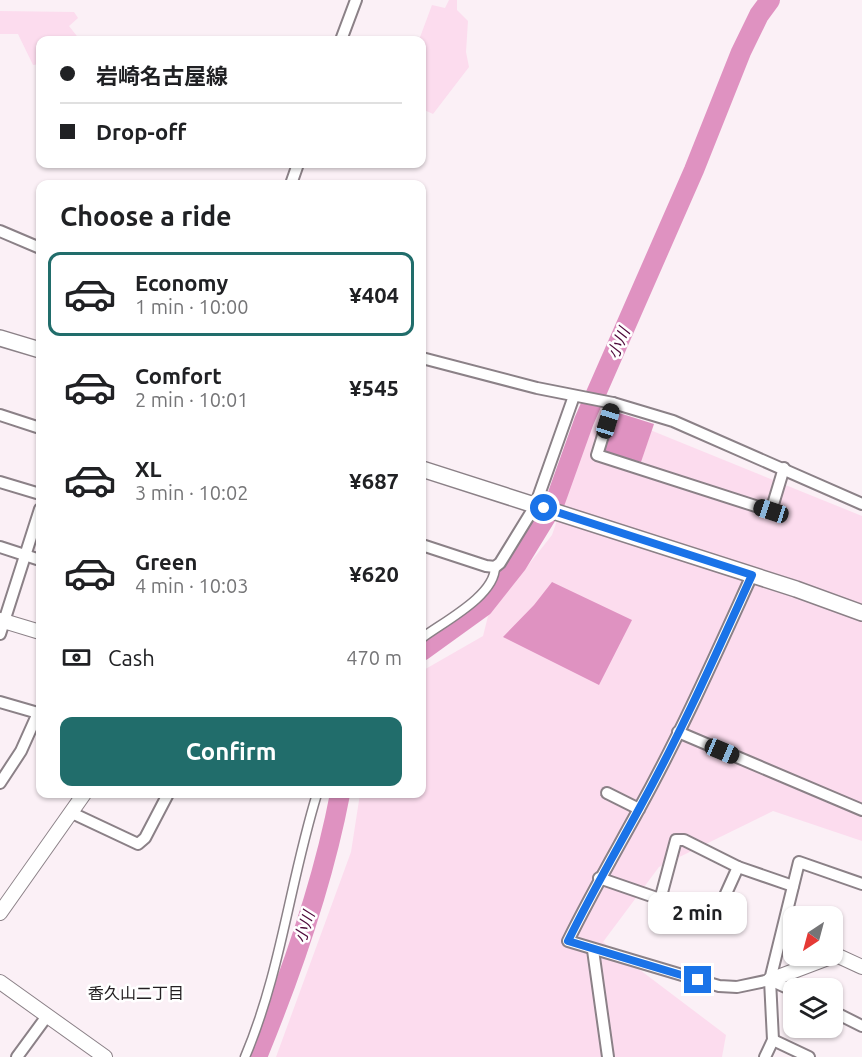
<!DOCTYPE html>
<html lang="en">
<head>
<meta charset="utf-8">
<style>
	:root { --surface:#fff; --page:#f6f6f6; --text:#202124; --muted:#757577; --line:#e0e0e0; --accent:#216d6b }
	body { margin:0; font-family:Ubuntu,"Noto Sans JP",sans-serif; background:var(--page); color:var(--text); height:100vh; display:flex; flex-direction:column; font-size:22px; white-space:nowrap }
	* { box-sizing:border-box; margin:0 }
	p { font-size:20px; color:var(--muted) }
	.icon { flex:none; width:33px; height:33px; fill:none; stroke:currentColor; stroke-width:2; stroke-linecap:round; stroke-linejoin:round }
	.map { position:relative; flex:1; overflow:hidden }
	.sheet { position:absolute; left:36px; top:180px; width:390px; height:618px; display:flex; flex-direction:column; background:var(--surface); border-radius:12px; box-shadow:0 2px 4px #0004 }
	.sheet>* { flex:none }
	.banner { position:absolute; left:36px; top:36px; width:390px; height:132px; border-radius:12px; box-shadow:0 2px 4px #0004; display:grid; align-content:center; height:132px; padding:0 24px; background:var(--surface) }
	.needle { width:39px; rotate:216deg }
	.controls { position:absolute; left:783px; top:906px; display:grid; gap:12px }
	.controls a { display:grid; place-items:center; width:60px; height:60px; border-radius:12px; background:var(--surface); box-shadow:0 2px 4px #0004; font-size:30px }
	.end { position:absolute; width:27px; height:27px; margin:-14px; border:8px solid #1a73e8; background:#fff; box-shadow:0 0 0 3px #fff }
	.from { border-radius:50% }
	.bubble { position:absolute; height:42px; border-radius:12px; background:var(--surface); box-shadow:0 2px 4px #0004; font-size:20px; font-weight:700; line-height:42px; text-align:center }
	.car { position:absolute; width:18px; height:36px; margin:-18px -9px; border-radius:8px; box-shadow:0 0 4px 2px #0007; background:linear-gradient(#222 24%,#8ab4d8 0 40%,#222 0 76%,#8ab4d8 0 86%,#222 0) }
	.banner b { display:flex; align-items:center; gap:21px; height:57px; font-size:22px }
	.banner b+b { border-top:2px solid var(--line) }
	.banner i { width:15px; height:15px; background:var(--text) }
	ul { padding:0; list-style:none }
	li { display:flex; align-items:center; gap:18px; height:84px; margin:0 12px 9px; padding:0 12px; border:3px solid transparent; border-radius:12px }
	li div { flex:1 }
	li b { display:block; font-size:22px }
	li em { font-style:normal; font-weight:700 }
	li.selected { border-color:var(--accent) }
	li>.icon { width:54px; height:54px; stroke-width:1.5 }
	h2 { padding:0 24px; font-size:27px; line-height:72px }
	.pay { display:flex; align-items:center; gap:15px; height:66px; padding:0 24px; font-size:22px }
	.pay p { margin-inline-start:auto }
	.action { display:flex; gap:12px; margin-top:auto; padding:12px 24px }
	.action a { flex:1; height:69px; border-radius:12px; background:var(--accent); color:#fff; font-size:24px; font-weight:700; line-height:69px; text-align:center }
	.map>svg:first-child { display:block }
	.green { fill:#fcdcee }
	.water { fill:#df92c1 }
	.lines { fill:none; stroke-linecap:round; stroke-linejoin:round }
	.river { stroke:#df92c1; stroke-width:20 }
	.pedestrian-casing { stroke:#8b8187; stroke-width:11 }
	.minor-casing { stroke:#8b8187; stroke-width:14 }
	.tertiary-casing { stroke:#8b8187; stroke-width:16 }
	.secondary-casing { stroke:#8b8187; stroke-width:18 }
	.pedestrian { stroke:#fff; stroke-width:8 }
	.minor { stroke:#fff; stroke-width:10 }
	.tertiary { stroke:#fff; stroke-width:14 }
	.secondary { stroke:#fff; stroke-width:15 }
	.route { stroke:#1a73e8; stroke-width:8 }
	.labels { text-anchor:middle; stroke-width:5; stroke-linejoin:round; paint-order:stroke }
	.water-label { font-size:16px; font-style:italic; fill:#4d0839; stroke:#fff }
	.neighbourhood-label { font-size:16px; fill:#242022; stroke:#fff }
</style>
</head>
<body>
<div class="map">
<svg width="862" height="1057" viewBox="0 0 862 1057">
	<rect width="100%" height="100%" fill="#fbf0f6"/>
	<g class="green">
		<path d="M449 0H457V10L468 21 466 52 469 67 433 114 422 109V40H419L432 5 445 8Z"/>
		<path d="M0 11 74 12 78 18 69 26 80 40H40V64L33 65 18 34H0Z"/>
		<path d="M596 408 862 516V841L773 811 659 867 603 942 726 1035 722 1057H276L351 852 360 794H422V671L483 636 488 616 552 535Z"/>
	</g>
	<g class="water">
		<path d="M616 412 654 424 641 462 601 452Z"/>
		<path d="M552 582 632 620 599 685 503 637 534 605Z"/>
	</g>
	<g class="lines">
		<g class="river">
			<path d="M422 651 483 607 517 564 555 502 584 421 694 170 741 52 759 15 770 0"/>
			<path d="M257 1057C292 972 323 883 340 794"/>
		</g>
		<defs>
			<g id="pedestrian">
				<path d="M422 638C443 622 495 596 495 567"/>
				<path d="M245 1057C281 972 290 881 317 794"/>
			</g>
			<g id="minor">
				<path d="M341 40 356 0"/>
				<path d="M291 184 298 164"/>
				<path d="M0 231 40 248"/>
				<path d="M422 358 537 388 613 403 673 421 862 504"/>
				<path d="M613 403 597 455 771 511 784 468"/>
				<path d="M0 415 40 428"/>
				<path d="M0 482 40 494"/>
				<path d="M422 545 486 566 495 567 500 563 535 506 574 396"/>
				<path d="M0 547 40 560"/>
				<path d="M752 575C716 654 681 733 639 809 615 853 590 896 568 941L719 986 737 987 770 980 794 991"/>
				<path d="M0 634 40 509"/>
				<path d="M0 702 38 713 21 751 0 783"/>
				<path d="M678 732 862 810"/>
				<path d="M607 793 639 809"/>
				<path d="M72 813 138 844 145 838 168 794"/>
				<path d="M599 878 715 918 738 867 793 886"/>
				<path d="M660 900 676 840H684L738 867"/>
				<path d="M593 950 608 1057"/>
				<path d="M832 1011 862 1026"/>
				<path d="M773 1040 809 1057"/>
				<path d="M17 1057 47 1016"/>
				<path d="M765 1057 773 1040 770 980 799 862 862 884"/>
			</g>
			<g id="tertiary">
				<path d="M0 620 40 632"/>
				<path d="M0 913 84 794"/>
				<path d="M770 980 836 955 862 967"/>
				<path d="M0 982 105 1057"/>
			</g>
			<g id="secondary">
				<path d="M0 338 40 350"/>
				<path d="M422 469 796 589 862 613"/>
			</g>
		</defs>
		<use href="#pedestrian" class="pedestrian-casing"/>
		<use href="#minor" class="minor-casing"/>
		<use href="#tertiary" class="tertiary-casing"/>
		<use href="#secondary" class="secondary-casing"/>
		<use href="#pedestrian" class="pedestrian"/>
		<use href="#minor" class="minor"/>
		<use href="#tertiary" class="tertiary"/>
		<use href="#secondary" class="secondary"/>
	</g>
	<g class="lines">
		<path class="route" d="M544 508 752 575C716 654 681 733 639 809 615 853 590 896 568 941L698 980"/>
	</g>
	<g class="labels">
		<g class="water-label">
			<text transform="translate(618 343) rotate(-66)" y="6">小川</text>
			<text transform="translate(304 927) rotate(-72)" y="6">小川</text>
		</g>
		<g class="neighbourhood-label">
			<text x="136" y="999">香久山二丁目</text>
		</g>
	</g>
</svg>
<div class="controls">
<a><svg class="needle" viewBox="-14 -14 28 28"><path d="M0-13l5 13h-10z" fill="#e53935"/><path d="M0 13l5-13h-10z" fill="#757577"/></svg></a>
<a><svg class="icon" aria-label="layers" viewBox="0 0 24 24"><path d="M12 4l9 5-9 5-9-5zM3 14l9 5 9-5"/></svg></a>
</div>
<i class="end from" style="left:544px;top:508px"></i>
<i class="end" style="left:698px;top:980px"></i>
<div class="bubble" style="left:648px;top:892px;width:99px">2 min</div>
<i class="car" style="left:608px;top:421px;rotate:17deg"></i>
<i class="car" style="left:771px;top:511px;rotate:288deg"></i>
<i class="car" style="left:722px;top:751px;rotate:113deg"></i>
<div class="banner">
<b><i class="from"></i>岩崎名古屋線</b>
<b><i></i>Drop-off</b>
</div>
<section class="sheet">
<h2>Choose a ride</h2>
<ul>
<li class="selected"><svg class="icon" aria-label="car" viewBox="0 0 24 24"><path d="M5 17H2v-5l4-1 3-4h7l3 4 3 1v5h-3M9 17h6M6 11h13"/><circle cx="7" cy="17" r="2"/><circle cx="17" cy="17" r="2"/></svg><div><b>Economy</b><p>1 min · 10:00</p></div><em>¥404</em></li>
<li><svg class="icon" aria-label="car" viewBox="0 0 24 24"><path d="M5 17H2v-5l4-1 3-4h7l3 4 3 1v5h-3M9 17h6M6 11h13"/><circle cx="7" cy="17" r="2"/><circle cx="17" cy="17" r="2"/></svg><div><b>Comfort</b><p>2 min · 10:01</p></div><em>¥545</em></li>
<li><svg class="icon" aria-label="car" viewBox="0 0 24 24"><path d="M5 17H2v-5l4-1 3-4h7l3 4 3 1v5h-3M9 17h6M6 11h13"/><circle cx="7" cy="17" r="2"/><circle cx="17" cy="17" r="2"/></svg><div><b>XL</b><p>3 min · 10:02</p></div><em>¥687</em></li>
<li><svg class="icon" aria-label="car" viewBox="0 0 24 24"><path d="M5 17H2v-5l4-1 3-4h7l3 4 3 1v5h-3M9 17h6M6 11h13"/><circle cx="7" cy="17" r="2"/><circle cx="17" cy="17" r="2"/></svg><div><b>Green</b><p>4 min · 10:03</p></div><em>¥620</em></li>
</ul>
<div class="pay"><svg class="icon" aria-label="cash" viewBox="0 0 24 24"><path d="M3 7h18v10H3z"/><circle cx="12" cy="12" r="2"/></svg>Cash<p>470 m</p></div>
<div class="action"><a>Confirm</a></div>
</section>
</div>
</body>
</html>
